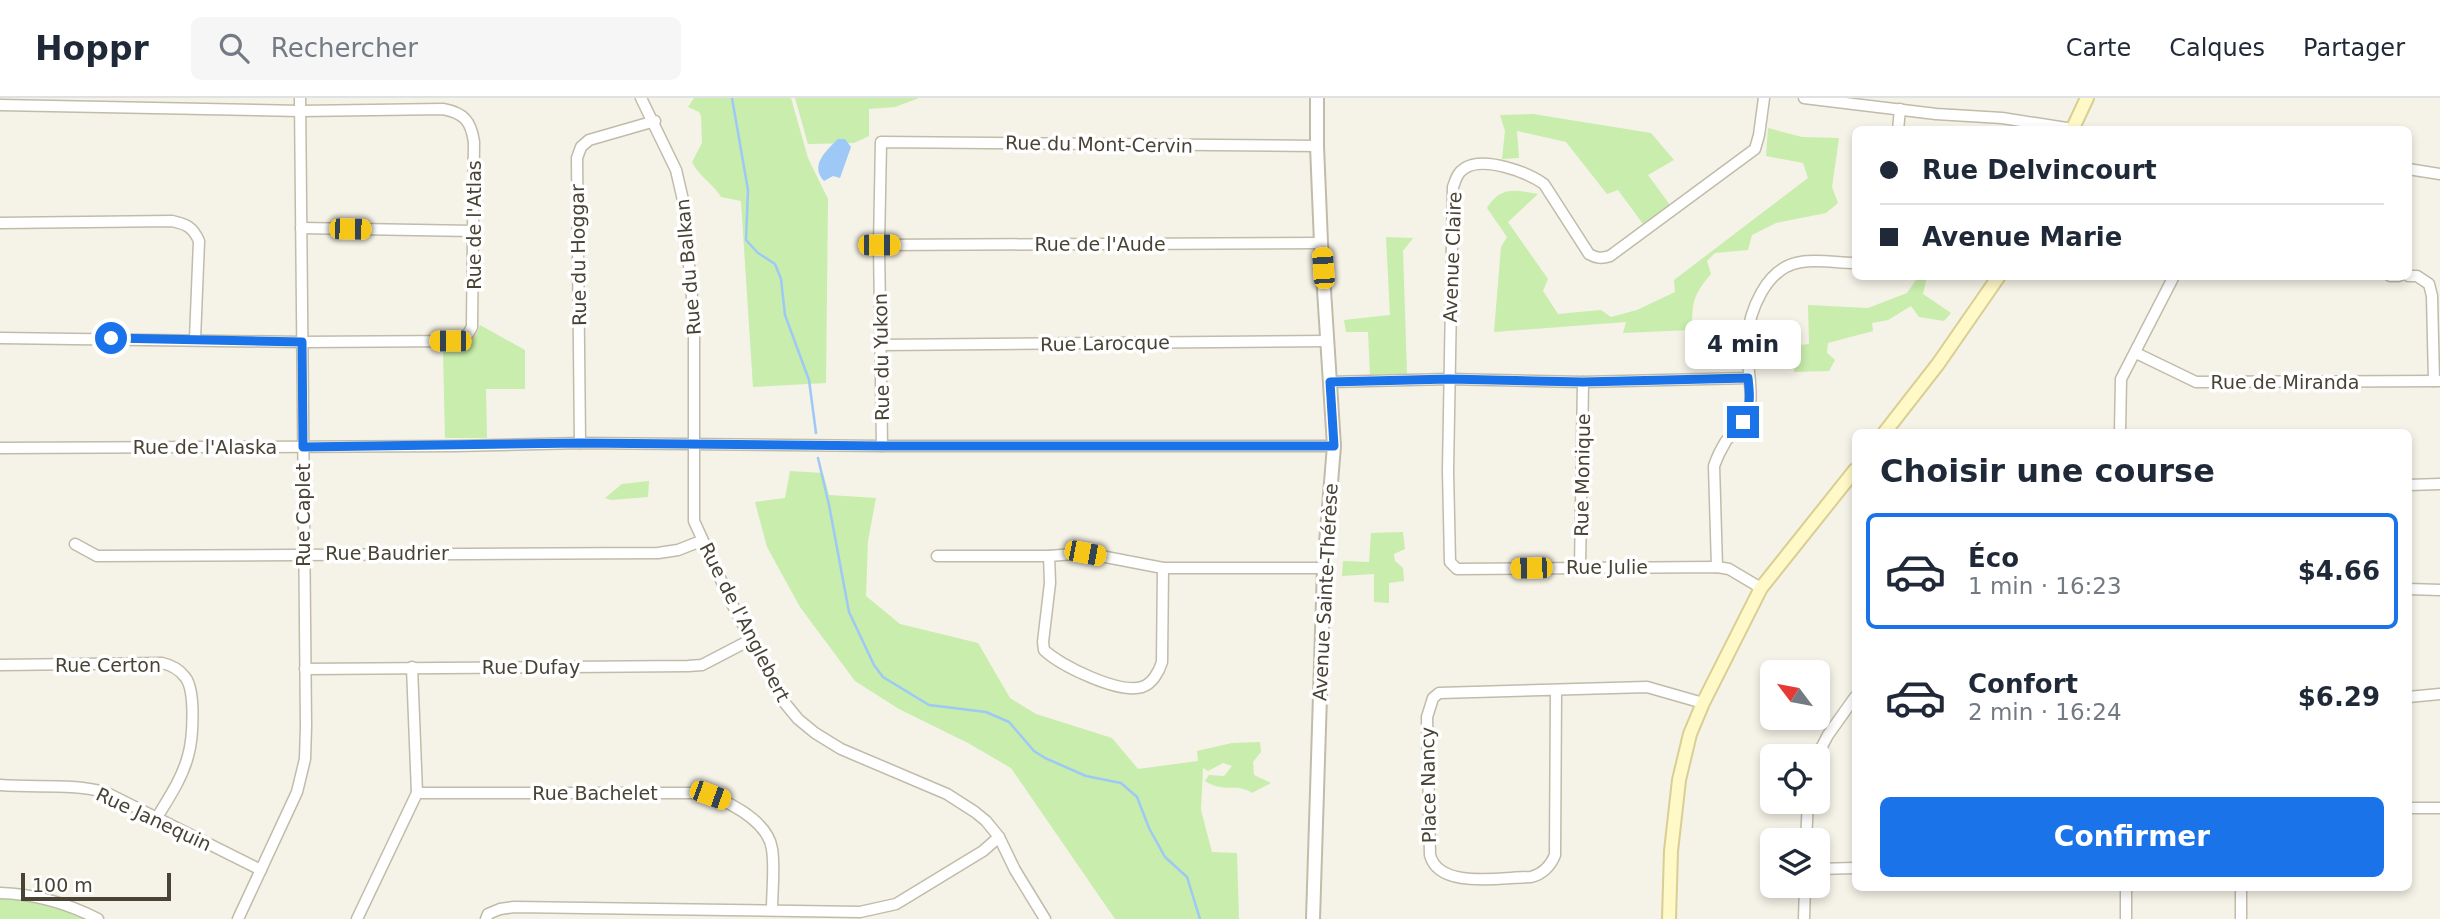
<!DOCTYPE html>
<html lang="fr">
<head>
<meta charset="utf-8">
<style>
	:root { --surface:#fff; --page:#f6f6f7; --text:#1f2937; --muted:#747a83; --line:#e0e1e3; --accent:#1a73e8 }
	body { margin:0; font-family:"DejaVu Sans",sans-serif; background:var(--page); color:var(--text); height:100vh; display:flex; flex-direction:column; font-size:26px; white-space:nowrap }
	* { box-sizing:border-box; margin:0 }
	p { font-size:23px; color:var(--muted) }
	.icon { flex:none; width:38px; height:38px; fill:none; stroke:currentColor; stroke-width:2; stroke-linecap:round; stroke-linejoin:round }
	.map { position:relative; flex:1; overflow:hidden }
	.details { position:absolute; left:1852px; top:331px; width:560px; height:462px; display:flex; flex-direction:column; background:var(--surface); border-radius:10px; box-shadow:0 4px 10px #0003 }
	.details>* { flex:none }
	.top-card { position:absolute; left:1852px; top:28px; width:560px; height:154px; border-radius:10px; box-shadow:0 4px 10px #0003; display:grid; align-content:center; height:154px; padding:0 28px; background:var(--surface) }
	.needle { width:46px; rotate:302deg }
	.tools { position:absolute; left:1760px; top:562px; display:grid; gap:14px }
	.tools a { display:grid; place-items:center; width:70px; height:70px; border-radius:10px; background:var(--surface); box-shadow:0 4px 10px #0003; font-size:35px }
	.scale { position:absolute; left:21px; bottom:18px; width:150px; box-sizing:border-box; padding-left:7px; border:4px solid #494335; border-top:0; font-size:19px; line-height:24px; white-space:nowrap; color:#494335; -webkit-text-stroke:5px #fff; paint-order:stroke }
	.end { position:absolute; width:32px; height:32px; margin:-16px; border:9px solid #1a73e8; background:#fff; box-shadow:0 0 0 4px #fff }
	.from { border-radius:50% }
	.bubble { position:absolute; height:49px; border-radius:10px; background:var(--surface); box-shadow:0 4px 10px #0003; font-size:23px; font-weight:600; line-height:49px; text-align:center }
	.car { position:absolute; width:21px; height:42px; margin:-21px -10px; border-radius:9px; box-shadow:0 0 5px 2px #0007; background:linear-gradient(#f5c518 24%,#345 0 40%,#f5c518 0 76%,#345 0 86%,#f5c518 0) }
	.top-card b { display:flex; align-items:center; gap:24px; height:66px; font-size:26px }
	.top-card b+b { border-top:2px solid var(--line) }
	.top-card i { width:18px; height:18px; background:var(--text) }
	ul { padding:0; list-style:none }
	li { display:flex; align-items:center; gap:21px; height:116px; margin:0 14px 10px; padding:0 14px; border:4px solid transparent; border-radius:10px }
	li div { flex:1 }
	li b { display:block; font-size:26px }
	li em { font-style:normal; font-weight:600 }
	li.active { border-color:var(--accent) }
	li>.icon { width:63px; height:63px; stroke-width:1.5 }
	h2 { padding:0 28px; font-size:32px; line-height:84px }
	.cta { display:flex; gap:14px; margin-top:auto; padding:14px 28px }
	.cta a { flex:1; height:80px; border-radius:10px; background:var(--accent); color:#fff; font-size:28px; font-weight:600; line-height:80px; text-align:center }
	header { display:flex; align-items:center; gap:42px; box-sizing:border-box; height:98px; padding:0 35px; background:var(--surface); border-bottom:2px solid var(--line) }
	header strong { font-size:33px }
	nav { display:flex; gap:38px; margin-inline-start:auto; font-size:24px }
	.search { width:490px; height:63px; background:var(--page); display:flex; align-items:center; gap:18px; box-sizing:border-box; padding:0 24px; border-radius:10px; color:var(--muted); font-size:26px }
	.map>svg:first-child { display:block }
	.green { fill:#c8edac }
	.water { fill:#9ec9f7 }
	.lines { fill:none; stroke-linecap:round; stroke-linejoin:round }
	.stream { stroke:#9ec9f7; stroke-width:2.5 }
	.minor-casing { stroke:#c1bca9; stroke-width:13 }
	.tertiary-casing { stroke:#c1bca9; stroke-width:16 }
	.secondary-casing { stroke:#d9ce93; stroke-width:16 }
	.minor { stroke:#fff; stroke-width:10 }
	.tertiary { stroke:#fff; stroke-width:12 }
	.secondary { stroke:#fff8c7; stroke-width:12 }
	.route { stroke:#1a73e8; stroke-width:9 }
	.labels { text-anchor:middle; stroke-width:7; stroke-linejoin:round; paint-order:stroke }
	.street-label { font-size:19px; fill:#494335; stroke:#fff }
</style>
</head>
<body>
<header>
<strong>Hoppr</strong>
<div class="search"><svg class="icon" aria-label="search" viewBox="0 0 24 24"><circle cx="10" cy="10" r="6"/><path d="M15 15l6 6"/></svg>Rechercher</div>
<nav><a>Carte</a><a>Calques</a><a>Partager</a></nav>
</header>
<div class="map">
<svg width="2440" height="821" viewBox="0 0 2440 821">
	<rect width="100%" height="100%" fill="#f5f2e7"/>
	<g class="green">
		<path d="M694 0H791L808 60 828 101 826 285 753 289 741 103 721 99C713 85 699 79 692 64L702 45 701 18 699 14 688 9Z"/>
		<path d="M795 0H919L895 9 869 11V38L854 45 808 46Z"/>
		<path d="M1533 16 1651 35 1674 62 1648 77 1670 107 1643 126 1618 92 1607 96 1566 44 1517 33 1519 60 1502 61 1505 33 1500 17Z"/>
		<path d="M1768 30 1802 39 1839 40 1832 89 1838 105 1826 115 1776 125 1752 137 1748 152 1715 155 1707 163 1711 176C1693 197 1692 204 1692 232L1623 235 1626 224 1494 234 1501 149 1507 139 1487 110C1501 88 1515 92 1538 96L1508 124 1548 181 1543 193 1558 216 1601 212 1611 219 1637 212 1675 194 1674 182 1808 80 1803 65 1766 58Z"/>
		<path d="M1386 139 1413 140 1403 153 1407 276 1370 277 1368 234H1346L1344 222 1390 217Z"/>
		<path d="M1918 179H1927L1923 196 1951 215 1944 223 1919 219 1911 208 1888 222 1872 225 1873 233 1828 245 1827 255 1835 262 1829 273 1794 274 1792 248 1809 246 1808 207 1868 210 1907 195Z"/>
		<path d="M480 227 525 252V291H486L487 340H445L443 254C463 252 473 246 480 227Z"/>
		<path d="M790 373 823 375 829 397 876 400 868 443 866 498 900 526 978 545 1010 600 1036 616 1112 640 1138 671 1198 663 1197 653 1232 645 1260 644 1261 654 1253 664 1254 677 1271 685 1252 695C1236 684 1225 696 1205 683L1209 677 1224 678 1232 668 1223 665 1208 673 1203 670 1201 712 1212 754 1237 755 1239 821H1115L1011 670 968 645 899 611 855 583 800 509 767 449 755 404 785 400Z"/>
		<path d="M649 383 648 399 611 402 605 400 622 386Z"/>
		<path d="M1403 434 1405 451 1394 456 1395 463 1403 470 1404 483 1389 485V505L1374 504V476L1342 478 1343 463 1369 464 1371 435Z"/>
		<path d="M20 799 54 804 95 821H0V801Z"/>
	</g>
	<path class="water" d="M838 41H845L851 49 840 80 833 78 824 83C809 67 827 52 838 41Z"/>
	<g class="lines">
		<g class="stream">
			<path d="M732 0 748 92 746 142 758 155 775 166 781 181 785 217 809 282 816 335"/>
			<path d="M818 360 829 407 849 514 874 567 883 579 929 607 986 614 1009 624 1034 653 1045 660 1086 678 1121 685 1137 699 1149 730 1165 759 1187 779 1200 821"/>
		</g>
		<defs>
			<g id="minor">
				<path d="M641 0 676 72 683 102 694 221V423L731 504 784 604 798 621 815 635 841 651 947 696 975 714 986 723 999 739 1015 772 1045 821"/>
				<path d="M1804 0 1936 16 2002 20 2073 31"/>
				<path d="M0 7 300 13 443 11C464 15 471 23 474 44L472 229 468 236 457 243 302 244 0 240"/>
				<path d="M1898 32 1900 11"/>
				<path d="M2408 71 2440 76"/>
				<path d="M0 125 172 123C186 126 193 129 199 143L195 241"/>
				<path d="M301 130 473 133"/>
				<path d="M879 147 1321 145"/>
				<path d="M2390 178H2399"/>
				<path d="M2408 178H2417L2429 186 2432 198 2434 283"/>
				<path d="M881 247 1328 243"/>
				<path d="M2136 255 2196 284 2440 283"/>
				<path d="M1330 284 1449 281 1583 284 1748 280"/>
				<path d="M2120 334 2121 281 2174 178"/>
				<path d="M580 345 577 60 581 49 589 42 655 23"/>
				<path d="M882 348 879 147 881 44 1317 48"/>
				<path d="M0 350 455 348 580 345 882 348H1334"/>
				<path d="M2408 387 2440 386"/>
				<path d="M75 446 97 458 658 455 678 452 701 443"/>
				<path d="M937 458H1049L1085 455 1163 470H1324"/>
				<path d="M1049 458 1050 485 1043 544 1044 552C1061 568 1119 596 1142 589 1152 586 1159 574 1162 564L1163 470"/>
				<path d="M1717 469 1714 368C1717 359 1721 351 1726 343 1735 332 1747 323 1750 308 1753 290 1746 263 1747 243 1749 213 1766 169 1801 164 1818 161 1838 165 1855 165"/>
				<path d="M1580 470 1583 284"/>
				<path d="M1761 490 1729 471 1717 469 1457 471 1450 464 1448 373 1453 89C1456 81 1457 75 1465 70 1484 58 1527 74 1544 86L1589 156C1596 160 1601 161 1610 158L1755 51 1759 37 1764 0"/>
				<path d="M2408 491 2440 492"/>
				<path d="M0 567 162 565C171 567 179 571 185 579 196 592 193 641 188 658 182 681 168 701 156 721"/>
				<path d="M305 571 688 568 702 567 752 541"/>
				<path d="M1556 593 1555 757C1550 769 1543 776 1531 779 1502 779 1439 792 1430 757L1427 619 1433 600 1439 595 1647 589 1703 605"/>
				<path d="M2408 599 2440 596"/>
				<path d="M1817 658 1828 637 1855 599"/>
				<path d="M0 687C36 690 70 685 105 694L261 772"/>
				<path d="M417 695H696C722 698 768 722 772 751 775 770 772 792 772 812"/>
				<path d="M2408 710H2440"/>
				<path d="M1806 742 1808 704"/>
				<path d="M1818 771 1855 770"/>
				<path d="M2126 789V821"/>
				<path d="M2241 789V821"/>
				<path d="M0 795C35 796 67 805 98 821"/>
				<path d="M238 821 297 694 305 661 306 628 300 0"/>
				<path d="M357 821 417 695 412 569"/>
				<path d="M486 821 488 816 500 811 514 809 860 814 896 806 983 753 999 739"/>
				<path d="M1804 821 1805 788"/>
			</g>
			<path id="tertiary" d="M1313 821 1324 470 1334 348 1321 145 1317 48V0"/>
			<g id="secondary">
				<path d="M2072 32 2087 0"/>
				<path d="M1885 334 1938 266 1999 178"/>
				<path d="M1669 821 1671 753 1679 682 1690 636 1703 605 1761 490 1855 372"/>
			</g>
		</defs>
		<use href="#minor" class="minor-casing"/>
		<use href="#tertiary" class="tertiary-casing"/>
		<use href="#secondary" class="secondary-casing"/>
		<use href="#minor" class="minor"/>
		<use href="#tertiary" class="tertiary"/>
		<use href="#secondary" class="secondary"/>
	</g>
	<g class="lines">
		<path class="route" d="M111 240 302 244 303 349 580 345 882 348H1334L1330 284 1449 281 1583 284 1748 280C1750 297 1751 308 1743 324"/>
	</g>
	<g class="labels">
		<g class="street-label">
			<text transform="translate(1099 46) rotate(1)" y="7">Rue du Mont-Cervin</text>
			<text transform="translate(474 127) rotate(-90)" y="7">Rue de l'Atlas</text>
			<text x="1100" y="153">Rue de l'Aude</text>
			<text transform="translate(578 157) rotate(-91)" y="7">Rue du Hoggar</text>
			<text transform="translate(1452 159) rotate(-88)" y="7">Avenue Claire</text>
			<text transform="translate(688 169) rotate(-95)" y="7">Rue du Balkan</text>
			<text transform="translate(1105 245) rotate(-1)" y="7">Rue Larocque</text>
			<text transform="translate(881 259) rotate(-91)" y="7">Rue du Yukon</text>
			<text x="2285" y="291">Rue de Miranda</text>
			<text x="205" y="356">Rue de l'Alaska</text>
			<text transform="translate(1582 377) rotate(-89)" y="7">Rue Monique</text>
			<text transform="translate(303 417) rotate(-90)" y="7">Rue Caplet</text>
			<text x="387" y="462">Rue Baudrier</text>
			<text x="1607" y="476">Rue Julie</text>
			<text transform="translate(1325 494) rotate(-87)" y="7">Avenue Sainte-Thérèse</text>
			<text transform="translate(745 524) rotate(63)" y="7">Rue de l'Anglebert</text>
			<text x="108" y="574">Rue Certon</text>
			<text x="531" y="576">Rue Dufay</text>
			<text transform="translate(1428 687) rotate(-91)" y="7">Place Nancy</text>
			<text x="595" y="702">Rue Bachelet</text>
			<text transform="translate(154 721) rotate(25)" y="7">Rue Janequin</text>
		</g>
	</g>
</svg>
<div class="tools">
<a><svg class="needle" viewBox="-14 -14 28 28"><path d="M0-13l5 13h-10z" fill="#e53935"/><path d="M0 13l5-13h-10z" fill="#747a83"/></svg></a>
<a><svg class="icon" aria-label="locate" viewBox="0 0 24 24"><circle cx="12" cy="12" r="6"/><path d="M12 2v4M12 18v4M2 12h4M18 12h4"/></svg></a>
<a><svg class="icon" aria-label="layers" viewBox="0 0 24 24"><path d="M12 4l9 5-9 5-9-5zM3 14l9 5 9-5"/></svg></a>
</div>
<div class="scale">100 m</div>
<i class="end from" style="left:111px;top:240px"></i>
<i class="end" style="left:1743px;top:324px"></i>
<div class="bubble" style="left:1685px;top:222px;width:116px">4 min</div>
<i class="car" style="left:350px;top:131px;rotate:91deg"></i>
<i class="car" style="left:879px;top:147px;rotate:90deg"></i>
<i class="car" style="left:1323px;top:170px;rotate:356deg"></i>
<i class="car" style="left:450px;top:243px;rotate:270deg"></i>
<i class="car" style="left:1085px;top:455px;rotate:101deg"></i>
<i class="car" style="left:1531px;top:470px;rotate:269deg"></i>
<i class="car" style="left:710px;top:697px;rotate:110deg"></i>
<div class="top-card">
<b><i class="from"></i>Rue Delvincourt</b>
<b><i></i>Avenue Marie</b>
</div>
<section class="details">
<h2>Choisir une course</h2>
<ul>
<li class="active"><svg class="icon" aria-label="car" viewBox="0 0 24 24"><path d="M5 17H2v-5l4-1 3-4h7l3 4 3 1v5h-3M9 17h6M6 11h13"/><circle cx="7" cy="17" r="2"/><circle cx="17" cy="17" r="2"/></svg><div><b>Éco</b><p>1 min · 16:23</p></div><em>$4.66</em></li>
<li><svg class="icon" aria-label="car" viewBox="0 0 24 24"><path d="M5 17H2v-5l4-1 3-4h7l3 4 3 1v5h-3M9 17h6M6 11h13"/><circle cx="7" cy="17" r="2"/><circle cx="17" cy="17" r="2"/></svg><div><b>Confort</b><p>2 min · 16:24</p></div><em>$6.29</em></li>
</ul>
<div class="cta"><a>Confirmer</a></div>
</section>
</div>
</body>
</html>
